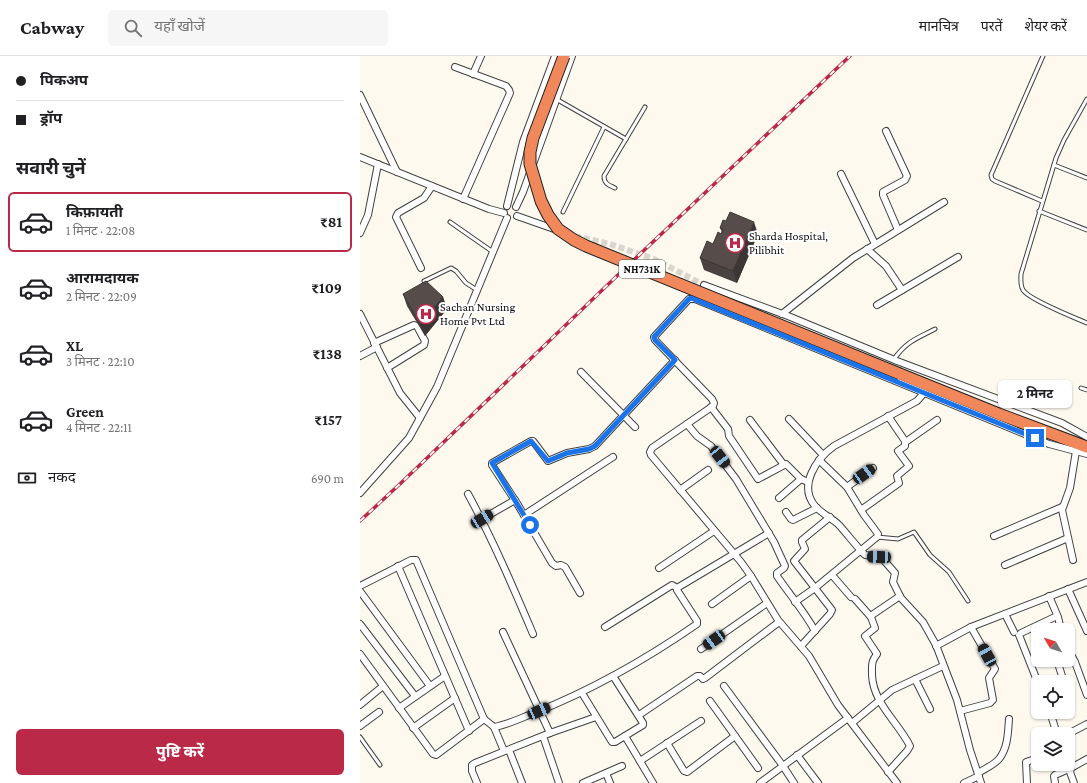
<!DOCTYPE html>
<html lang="hi">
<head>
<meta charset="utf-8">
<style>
	:root { --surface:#fff; --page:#f6f6f6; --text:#202124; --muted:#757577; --line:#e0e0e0; --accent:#ba2a48 }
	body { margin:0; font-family:"Crimson Pro","Noto Sans Devanagari",serif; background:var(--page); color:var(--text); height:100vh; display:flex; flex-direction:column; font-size:15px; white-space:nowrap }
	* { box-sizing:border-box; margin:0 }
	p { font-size:13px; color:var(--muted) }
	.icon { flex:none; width:22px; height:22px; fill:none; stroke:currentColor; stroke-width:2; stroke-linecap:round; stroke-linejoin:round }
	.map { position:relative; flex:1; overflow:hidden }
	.side { display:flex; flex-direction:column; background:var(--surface); width:360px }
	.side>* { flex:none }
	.top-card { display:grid; align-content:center; height:88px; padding:0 16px; background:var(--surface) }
	.needle { width:26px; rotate:309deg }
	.tools { position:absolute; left:671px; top:567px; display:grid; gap:8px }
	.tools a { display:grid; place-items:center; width:44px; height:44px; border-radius:6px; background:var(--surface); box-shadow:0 1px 3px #0004; font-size:20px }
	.end { position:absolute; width:18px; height:18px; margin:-9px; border:5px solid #1a73e8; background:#fff; box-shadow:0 0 0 2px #fff }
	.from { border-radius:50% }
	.bubble { position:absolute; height:28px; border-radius:6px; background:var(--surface); box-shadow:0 1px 3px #0004; font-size:13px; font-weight:700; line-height:28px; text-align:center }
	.car { position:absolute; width:12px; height:24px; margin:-12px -6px; border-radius:5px; box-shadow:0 0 3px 1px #0007; background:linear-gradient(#222 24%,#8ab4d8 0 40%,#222 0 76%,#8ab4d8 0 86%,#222 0) }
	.top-card b { display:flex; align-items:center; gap:14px; height:38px; font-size:15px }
	.top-card b+b { border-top:1px solid var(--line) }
	.top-card i { width:10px; height:10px; background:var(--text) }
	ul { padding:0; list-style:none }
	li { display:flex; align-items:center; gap:12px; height:60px; margin:0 8px 6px; padding:0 8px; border:2px solid transparent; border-radius:6px }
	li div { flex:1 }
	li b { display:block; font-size:15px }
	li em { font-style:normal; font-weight:700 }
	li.on { border-color:var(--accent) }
	li>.icon { width:36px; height:36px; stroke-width:1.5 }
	h2 { padding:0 16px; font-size:18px; line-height:48px }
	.pay { display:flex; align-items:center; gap:10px; height:44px; padding:0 16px; font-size:15px }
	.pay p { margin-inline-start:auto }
	.cta { display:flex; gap:8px; margin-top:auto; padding:8px 16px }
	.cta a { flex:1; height:46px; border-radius:6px; background:var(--accent); color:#fff; font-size:16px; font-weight:700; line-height:46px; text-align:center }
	header { display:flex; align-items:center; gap:24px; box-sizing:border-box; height:56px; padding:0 20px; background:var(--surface); border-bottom:1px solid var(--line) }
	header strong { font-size:19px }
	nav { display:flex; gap:22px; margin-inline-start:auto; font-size:14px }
	.search { width:280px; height:36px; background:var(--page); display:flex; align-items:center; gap:10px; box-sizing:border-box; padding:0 14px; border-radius:6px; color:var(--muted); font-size:15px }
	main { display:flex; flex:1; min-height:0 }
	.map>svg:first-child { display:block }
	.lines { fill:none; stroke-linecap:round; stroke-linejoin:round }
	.street-tunnel { stroke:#dad6cd; stroke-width:6; stroke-dasharray:6 3; stroke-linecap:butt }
	.lane-casing { stroke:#414141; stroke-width:5 }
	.street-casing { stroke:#414141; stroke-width:8 }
	.highway-casing { stroke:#1f1f1f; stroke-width:13 }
	.lane { stroke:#fff; stroke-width:3 }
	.street { stroke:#fff; stroke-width:6 }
	.highway { stroke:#f0885c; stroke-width:11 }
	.rail-casing { stroke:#ba2a48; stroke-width:3.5 }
	.rail { stroke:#fff; stroke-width:2; stroke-dasharray:6; stroke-linecap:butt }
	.highway-bridge-casing { stroke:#1f1f1f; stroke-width:13; stroke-linecap:butt }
	.highway-bridge { stroke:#f0885c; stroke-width:11 }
	.wall { fill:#4a4240 }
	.shaded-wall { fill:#3c3634 }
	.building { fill:#564d4b; stroke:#3c3634 }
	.route { stroke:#1a73e8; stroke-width:5 }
	.labels { text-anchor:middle; stroke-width:4; stroke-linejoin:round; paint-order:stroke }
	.shield { fill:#fff; stroke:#565656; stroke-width:1 }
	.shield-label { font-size:11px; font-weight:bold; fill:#0e0e0e }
	.poi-label { font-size:12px; fill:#0e0e0e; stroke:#fff; text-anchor:start }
</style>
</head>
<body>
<header>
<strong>Cabway</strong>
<div class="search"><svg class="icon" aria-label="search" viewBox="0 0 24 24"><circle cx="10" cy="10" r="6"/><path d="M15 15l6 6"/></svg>यहाँ खोजें</div>
<nav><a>मानचित्र</a><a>परतें</a><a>शेयर करें</a></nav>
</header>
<main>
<section class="side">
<div class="top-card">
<b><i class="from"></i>पिकअप</b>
<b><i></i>ड्रॉप</b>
</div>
<h2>सवारी चुनें</h2>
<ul>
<li class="on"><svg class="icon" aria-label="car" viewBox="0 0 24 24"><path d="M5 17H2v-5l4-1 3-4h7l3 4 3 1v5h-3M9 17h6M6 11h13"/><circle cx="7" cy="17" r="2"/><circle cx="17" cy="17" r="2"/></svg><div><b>किफ़ायती</b><p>1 मिनट · 22:08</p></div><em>₹81</em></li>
<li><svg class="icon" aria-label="car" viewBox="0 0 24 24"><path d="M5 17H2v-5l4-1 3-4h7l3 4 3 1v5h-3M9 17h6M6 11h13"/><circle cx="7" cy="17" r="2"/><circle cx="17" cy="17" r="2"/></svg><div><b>आरामदायक</b><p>2 मिनट · 22:09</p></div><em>₹109</em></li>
<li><svg class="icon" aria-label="car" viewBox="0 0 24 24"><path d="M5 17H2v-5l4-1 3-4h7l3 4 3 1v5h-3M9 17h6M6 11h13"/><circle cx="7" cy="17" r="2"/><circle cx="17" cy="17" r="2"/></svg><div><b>XL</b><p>3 मिनट · 22:10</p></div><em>₹138</em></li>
<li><svg class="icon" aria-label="car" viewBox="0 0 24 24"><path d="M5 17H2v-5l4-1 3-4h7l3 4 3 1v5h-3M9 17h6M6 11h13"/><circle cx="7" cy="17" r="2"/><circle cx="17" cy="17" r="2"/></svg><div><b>Green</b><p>4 मिनट · 22:11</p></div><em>₹157</em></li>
</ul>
<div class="pay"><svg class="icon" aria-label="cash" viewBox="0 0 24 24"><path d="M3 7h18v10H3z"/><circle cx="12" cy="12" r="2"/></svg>नकद<p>690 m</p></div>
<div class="cta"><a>पुष्टि करें</a></div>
</section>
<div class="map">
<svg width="727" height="727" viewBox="0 0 727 727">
	<rect width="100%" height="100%" fill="#fef9ef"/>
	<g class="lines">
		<path class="street-tunnel" d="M215 180 250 188 294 203 344 229"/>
		<defs>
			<g id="lane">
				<path d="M196 43 266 83"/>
				<path d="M727 43 704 84 696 102 661 218C661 223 660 229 663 234 668 243 715 262 727 267"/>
				<path d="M694 109 727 122"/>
				<path d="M255 132C249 129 244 128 244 120L285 51"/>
				<path d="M682 145 635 125 632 123 631 119 683 0"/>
				<path d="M679 155 727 174"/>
				<path d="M203 156 244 71"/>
				<path d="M90 166 133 196"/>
				<path d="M64 225 91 212 96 215 106 227 117 234"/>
				<path d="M534 303C547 285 556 283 575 273"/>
				<path d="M721 332 727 334"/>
				<path d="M517 481 538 483 554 476 570 499 589 516 608 545"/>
				<path d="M0 681 20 709"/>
			</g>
			<g id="street">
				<path d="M95 11 146 30 149 34 150 37 103 143"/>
				<path d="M113 18 121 0"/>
				<path d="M0 39 37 116"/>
				<path d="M526 75 547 120 545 124 523 136V139L538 174"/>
				<path d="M0 101 129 153 144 157"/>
				<path d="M481 118 515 188"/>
				<path d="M147 150 163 86 195 0"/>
				<path d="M156 151 163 136 212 0"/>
				<path d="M157 160 197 174"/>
				<path d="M0 177 8 159 18 108"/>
				<path d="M507 193 526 210 542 234"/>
				<path d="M61 212 36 161 38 157 64 142 72 130"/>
				<path d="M344 229 428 260 537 305 702 367 727 381"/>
				<path d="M517 249 598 201"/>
				<path d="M0 258 40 337 60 362"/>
				<path d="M422 258 493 202 584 146"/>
				<path d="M14 287 54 269 57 270 65 285 64 289 27 312"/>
				<path d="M0 300 17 291"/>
				<path d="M221 316 275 371"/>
				<path d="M564 337 557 345 474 390C456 403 438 430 455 450 462 458 472 462 479 469 488 479 496 490 505 499L521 501 535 517 533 526 541 542 563 566 576 589 597 644 610 694 621 727"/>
				<path d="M351 351 368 373 369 380 398 423 426 408 441 423 448 426"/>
				<path d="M528 360 545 385H547L577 364"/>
				<path d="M429 363 463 399"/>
				<path d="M390 364 424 409"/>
				<path d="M327 368 337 380 351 390 376 423 414 486 425 510 424 512 417 517V520C430 539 444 555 455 575"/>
				<path d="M487 431 513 412"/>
				<path d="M320 434 348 414"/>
				<path d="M0 437 49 382 77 331 147 162"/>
				<path d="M108 438C133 484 153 531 173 578"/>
				<path d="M419 442 441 423"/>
				<path d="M501 454 539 427 537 420 549 410 538 395 545 390V385"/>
				<path d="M426 456 431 463 433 464 457 452"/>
				<path d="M164 459 253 401"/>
				<path d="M122 463 155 444"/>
				<path d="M634 480 702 451"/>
				<path d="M713 504 702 454 710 432 716 395"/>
				<path d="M645 509 708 482"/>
				<path d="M38 510 109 675"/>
				<path d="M299 512 354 475"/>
				<path d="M472 519 491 541"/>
				<path d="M0 530 51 504H56L124 663 134 671C147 669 161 662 174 657 232 634 285 604 337 568V565L317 534V532L409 477"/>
				<path d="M708 533 727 575"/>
				<path d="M0 535 70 630"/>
				<path d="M220 537 205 511 201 509 196 510 192 507 158 449 132 409V407L171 385H173L188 405 207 397 229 393 235 390 315 304"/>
				<path d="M689 540 698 561 701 574"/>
				<path d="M495 543 511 561"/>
				<path d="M435 546 455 532 517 481 518 478 504 459 487 431 459 404"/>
				<path d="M352 548 391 520"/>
				<path d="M645 558 654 576"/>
				<path d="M0 568 55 640"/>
				<path d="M245 571 312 529 317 532"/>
				<path d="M143 576 190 677"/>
				<path d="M441 590 470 558 472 554 434 505 445 493 442 486V484L470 461"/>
				<path d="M576 590 611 571 727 526"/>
				<path d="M341 593 407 547"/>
				<path d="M708 593 715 606 727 639"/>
				<path d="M0 598 73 698 76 699 124 663"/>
				<path d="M697 604 702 620"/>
				<path d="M555 623 570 653"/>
				<path d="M678 627 659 579 661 577 697 560"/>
				<path d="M364 630 423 710 434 727"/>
				<path d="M222 637 252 686H255L283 669V667L253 620"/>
				<path d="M350 645 398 712"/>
				<path d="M0 649 23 630"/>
				<path d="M39 652 85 620"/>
				<path d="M600 655 630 647 633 644 629 622 635 613 611 571"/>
				<path d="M690 656 697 678"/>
				<path d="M279 659 337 620H340L343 623 345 622 419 566"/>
				<path d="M492 667 532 634 583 610"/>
				<path d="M0 670 19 656"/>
				<path d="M134 671 144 695"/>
				<path d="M53 672 95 642"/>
				<path d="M708 678 727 668"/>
				<path d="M183 680 199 727"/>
				<path d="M265 680 293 727"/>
				<path d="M307 687 324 715 327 716 375 680"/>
				<path d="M149 694 162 727"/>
				<path d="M437 699 458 727"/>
				<path d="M280 705 341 665"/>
				<path d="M528 716 547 695 550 690C538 666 513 647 512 619 512 608 511 606 517 598L505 580 515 572 511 561 512 559 540 540"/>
				<path d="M246 717 250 727"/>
				<path d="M618 717C624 713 634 709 639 703 648 692 648 676 649 663"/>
				<path d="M117 727 112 715V709L115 707 190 677 236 661"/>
				<path d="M223 727 262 710"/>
				<path d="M400 727 488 662"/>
				<path d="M537 727 478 649 449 600 418 564 391 520 381 506 291 399 290 396 292 392 353 350 354 347 352 343 295 284 294 281 329 243H335L689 388 727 398"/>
				<path d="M604 727 619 720"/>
				<path d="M667 727 666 706 678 702"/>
				<path d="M695 727 694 720 695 719 711 712"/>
				<path d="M714 727 710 716 711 712 727 703"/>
			</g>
			<path id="highway" d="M540 318 639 358 727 391"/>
		</defs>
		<use href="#lane" class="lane-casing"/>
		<use href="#street" class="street-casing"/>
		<use href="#highway" class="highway-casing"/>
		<use href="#lane" class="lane"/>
		<use href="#street" class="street"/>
		<use href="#highway" class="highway"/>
		<defs>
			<path id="rail" d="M0 465 41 427 260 217 490 0"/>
		</defs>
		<use href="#rail" class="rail-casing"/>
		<use href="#rail" class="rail"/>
		<defs>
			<path id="highway-bridge" d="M204 0 173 82 170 96V108L181 145 188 159 198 173 214 184 226 190 540 318"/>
		</defs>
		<use href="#highway-bridge" class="highway-bridge-casing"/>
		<use href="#highway-bridge" class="highway-bridge"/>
	</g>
	<g class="wall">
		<path d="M360 172 398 178 377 227 344 214 340 202 361 178 362 176Z"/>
		<path d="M43 238 83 241 87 253 65 280 47 250Z"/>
	</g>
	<g class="shaded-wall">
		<path d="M394 166 398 178 377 227 373 215Z"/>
		<path d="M83 241 87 253 65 280 60 269Z"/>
	</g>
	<g class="building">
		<path d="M370 156 394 166 373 215 340 202 347 185 353 188 358 176 361 178 363 173 360 172 363 164 366 165Z"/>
		<path d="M66 225 83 241 60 269 43 238Z"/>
	</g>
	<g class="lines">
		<path class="route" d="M170 469 132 407 171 385 188 405 207 397 229 393 235 390 315 304 295 284 294 281 329 243 331 242 675 382"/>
	</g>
	<defs>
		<symbol id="hospital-ring" viewBox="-11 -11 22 22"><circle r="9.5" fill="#fff" stroke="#ba2a48" stroke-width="1.5"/><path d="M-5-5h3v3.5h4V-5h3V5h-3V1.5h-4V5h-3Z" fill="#ba2a48"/></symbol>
	</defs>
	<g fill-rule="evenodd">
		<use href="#hospital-ring" x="364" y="176" width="22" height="22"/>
		<use href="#hospital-ring" x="55" y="247" width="22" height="22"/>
	</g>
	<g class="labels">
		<rect class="shield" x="259" y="204" width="46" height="18" rx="3"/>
		<g class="shield-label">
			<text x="282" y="217">NH731K</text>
		</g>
		<g class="poi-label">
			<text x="389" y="184">Sharda Hospital,<tspan x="389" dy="14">Pilibhit</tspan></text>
			<text x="80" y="255">Sachan Nursing<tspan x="80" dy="14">Home Pvt Ltd</tspan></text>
		</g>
	</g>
</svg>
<div class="tools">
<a><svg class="needle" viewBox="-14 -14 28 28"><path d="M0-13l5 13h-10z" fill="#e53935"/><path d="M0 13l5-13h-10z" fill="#757577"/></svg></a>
<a><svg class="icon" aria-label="locate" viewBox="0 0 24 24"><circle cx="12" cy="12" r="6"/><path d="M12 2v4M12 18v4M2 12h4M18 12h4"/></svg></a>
<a><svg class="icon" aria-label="layers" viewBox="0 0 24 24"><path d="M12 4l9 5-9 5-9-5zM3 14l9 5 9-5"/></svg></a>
</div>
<i class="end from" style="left:170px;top:469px"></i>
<i class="end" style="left:675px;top:382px"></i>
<div class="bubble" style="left:638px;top:324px;width:74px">2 मिनट</div>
<i class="car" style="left:360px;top:401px;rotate:142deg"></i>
<i class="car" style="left:504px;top:418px;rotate:55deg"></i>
<i class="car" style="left:122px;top:463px;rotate:59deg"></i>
<i class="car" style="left:519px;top:501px;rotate:272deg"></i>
<i class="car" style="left:354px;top:584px;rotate:235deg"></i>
<i class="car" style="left:627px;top:599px;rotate:331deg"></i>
<i class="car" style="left:179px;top:655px;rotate:67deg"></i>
</div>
</main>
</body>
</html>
